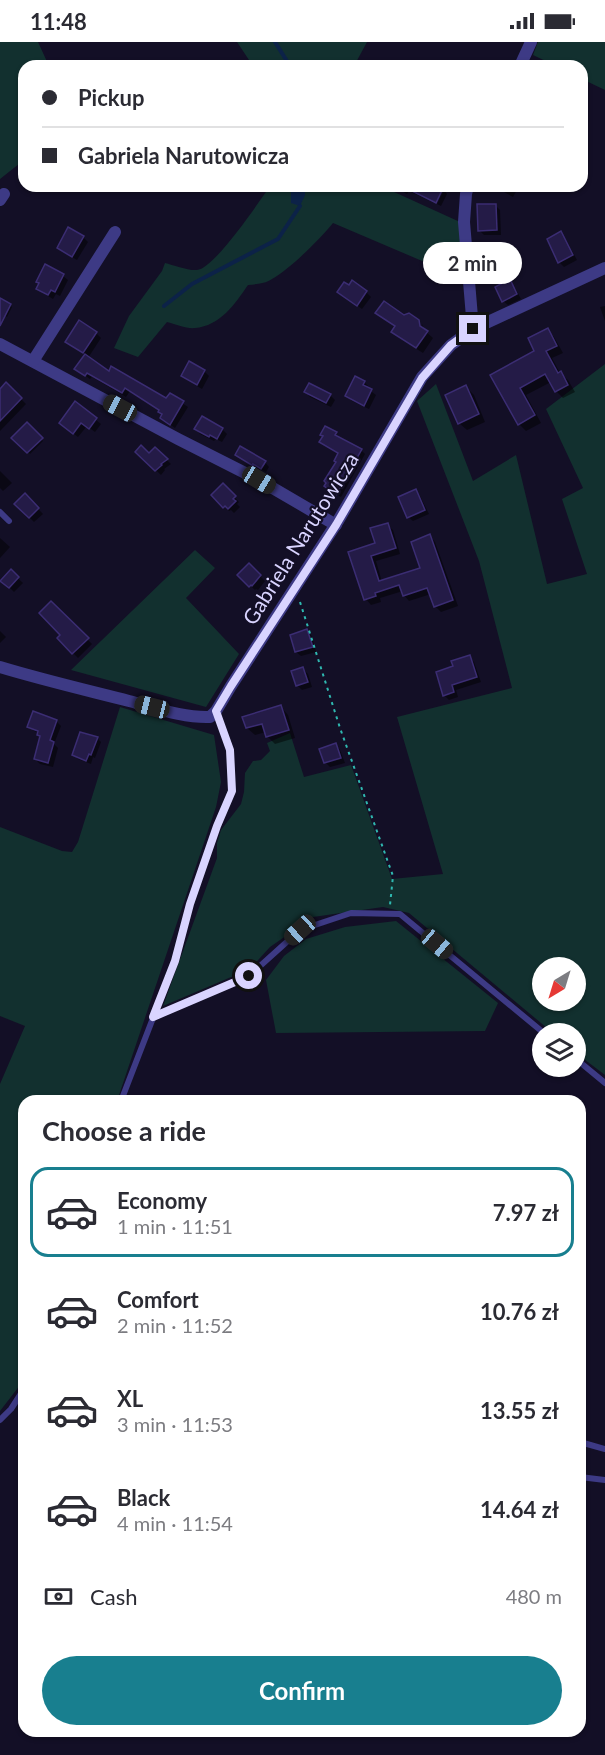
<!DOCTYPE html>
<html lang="en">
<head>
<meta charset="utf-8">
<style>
	:root { --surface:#fff; --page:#f7f7f7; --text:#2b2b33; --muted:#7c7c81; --line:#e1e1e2; --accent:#187f8f }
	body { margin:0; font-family:Lato,sans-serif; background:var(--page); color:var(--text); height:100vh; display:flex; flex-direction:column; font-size:22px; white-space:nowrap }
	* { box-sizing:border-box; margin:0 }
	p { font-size:20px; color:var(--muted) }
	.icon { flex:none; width:33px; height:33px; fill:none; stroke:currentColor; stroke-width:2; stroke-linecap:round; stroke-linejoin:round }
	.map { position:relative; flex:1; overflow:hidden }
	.details { position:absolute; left:18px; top:1053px; width:568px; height:642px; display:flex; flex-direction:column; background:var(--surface); border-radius:18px; box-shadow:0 2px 4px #0004 }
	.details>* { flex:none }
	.guide { position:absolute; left:18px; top:18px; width:570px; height:132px; border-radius:18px; box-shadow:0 2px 4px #0004; display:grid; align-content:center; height:132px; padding:0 24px; background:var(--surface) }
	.needle { width:39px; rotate:218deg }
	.controls { position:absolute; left:532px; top:915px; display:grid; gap:12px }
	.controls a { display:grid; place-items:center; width:54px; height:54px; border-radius:50%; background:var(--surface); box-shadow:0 2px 4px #0004; font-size:30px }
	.end { position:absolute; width:27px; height:27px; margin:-14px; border:8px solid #d9d4ff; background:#111; box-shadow:0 0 0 3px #111 }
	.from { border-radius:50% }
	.bubble { position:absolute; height:42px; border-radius:21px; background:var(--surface); box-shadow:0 2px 4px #0004; font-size:20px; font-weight:700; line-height:42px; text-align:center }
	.car { position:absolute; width:18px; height:36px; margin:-18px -9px; border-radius:8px; box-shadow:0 0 4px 2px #0007; background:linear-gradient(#222 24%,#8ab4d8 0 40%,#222 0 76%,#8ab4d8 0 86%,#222 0) }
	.guide b { display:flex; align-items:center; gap:21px; height:57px; font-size:22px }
	.guide b+b { border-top:2px solid var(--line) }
	.guide i { width:15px; height:15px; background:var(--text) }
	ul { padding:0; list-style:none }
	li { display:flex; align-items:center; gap:18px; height:90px; margin:0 12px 9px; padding:0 12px; border:3px solid transparent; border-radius:18px }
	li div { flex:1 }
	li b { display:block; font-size:22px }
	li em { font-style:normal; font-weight:700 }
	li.active { border-color:var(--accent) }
	li>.icon { width:54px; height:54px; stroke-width:1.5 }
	h2 { padding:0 24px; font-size:27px; line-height:72px }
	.pay { display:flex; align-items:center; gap:15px; height:66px; padding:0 24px; font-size:22px }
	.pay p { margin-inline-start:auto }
	.primary-button { display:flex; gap:12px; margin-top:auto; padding:12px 24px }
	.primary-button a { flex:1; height:69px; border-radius:36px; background:var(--accent); color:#fff; font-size:24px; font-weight:700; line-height:69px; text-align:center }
	.status { display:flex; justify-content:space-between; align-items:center; height:42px; padding:0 30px; background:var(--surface); direction:ltr }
	.status svg { height:16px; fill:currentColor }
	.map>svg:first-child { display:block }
	.green { fill:#12302f; fill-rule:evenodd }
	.water { fill:#0c2248 }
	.shadow { fill:#0007 }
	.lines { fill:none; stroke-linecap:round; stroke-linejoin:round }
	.stream { stroke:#0c2248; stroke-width:4 }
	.building { fill:#241b47; stroke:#3b2d73; stroke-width:1.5 }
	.path { stroke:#2fb8b0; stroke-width:2; stroke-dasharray:3 4.5; stroke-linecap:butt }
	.lane { stroke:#3d3a85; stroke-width:6 }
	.street { stroke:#3d3a85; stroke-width:12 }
	.route { stroke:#d9d4ff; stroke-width:8 }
	.labels { text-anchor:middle; stroke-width:4.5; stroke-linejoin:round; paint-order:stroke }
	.street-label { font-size:21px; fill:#d9d4ff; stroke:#130f26 }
</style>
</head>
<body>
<div class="status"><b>11:48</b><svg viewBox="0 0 49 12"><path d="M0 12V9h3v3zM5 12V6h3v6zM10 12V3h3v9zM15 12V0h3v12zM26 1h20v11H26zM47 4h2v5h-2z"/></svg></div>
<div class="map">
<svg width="605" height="1713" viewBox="0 0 605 1713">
	<rect width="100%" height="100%" fill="#130f26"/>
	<g class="green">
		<path d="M0 0H38L49 24H24V118L0 137Z"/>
		<path d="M237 0H367L354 24H253Z"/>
		<path d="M538 0H605V48L582 37V24H556L533 13Z"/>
		<path d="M270 144H381L460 180 462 236 333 181C320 197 290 227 272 237 265 242 256 242 248 243 235 262 220 284 195 286 187 287 175 282 167 280L138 315 114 306 129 274 162 229 165 221C173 223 189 229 197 228 214 227 259 160 270 144Z"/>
		<path d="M605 322V1033L576 1011V992L553 991 409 871 383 865 313 875 270 905 250 927 163 964 217 816V801L221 788 241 762 244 750 245 731 253 719 261 718 270 709 267 701 290 691 304 735 351 723 392 837 443 832 397 675 512 646 479 519 417 359 436 342 473 439 516 413 547 542 587 532 562 457 583 446 546 367ZM543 926H576V958H543Z"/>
		<path d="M195 508 215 526 186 556 239 612 206 665 71 628Z"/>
		<path d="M120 665 214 693 221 740 216 765 117 1059H24V1338L0 1369V1042L25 984 0 974V785L62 809 72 810 78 800Z"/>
		<path d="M396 879 498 961 485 989 276 991 266 938 284 914 306 897 345 885Z"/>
	</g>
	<path class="water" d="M291 144H305V153L300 164 291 161Z"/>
	<g class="shadow">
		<path d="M393 144H437L442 146 434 161 409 149 407 152Z"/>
		<path d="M500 144H519L513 155 504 150 500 146Z"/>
		<path d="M444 148 447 152 441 164 437 162Z"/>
		<path d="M495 163 500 168 501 193H484L479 188Z"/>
		<path d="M560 191 565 196 577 218 564 225 559 220 549 197Z"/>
		<path d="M83 195 88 200 77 218 63 210 58 205Z"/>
		<path d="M46 224 63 234 68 238 60 254 56 252 53 257 43 251 38 247Z"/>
		<path d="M510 239 514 244 521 257 508 263 503 259Z"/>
		<path d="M366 250 371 255 362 267 344 254Z"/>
		<path d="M10 263 12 265 7 275 0 271V265Z"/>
		<path d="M605 264V279L600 265Z"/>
		<path d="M377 271 403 274 420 292 423 291 422 282 425 289 433 296 423 311 399 296 393 290 396 286Z"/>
		<path d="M547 288 554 295 563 311 552 316 560 331 568 338 575 350 563 356 556 349 551 340 526 353 541 381 526 389 519 382 492 334 536 309Z"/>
		<path d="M96 291 101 296 88 316 109 331 167 358 170 353 188 365 175 386 161 376 164 373 161 369 130 349 126 355 92 335 90 337 76 327 86 313 72 304Z"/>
		<path d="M204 329 209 334 202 347 187 338 183 334Z"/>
		<path d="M364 340 369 345 368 347 376 353 369 367 352 359 347 354Z"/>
		<path d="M6 342 26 362 0 389V349Z"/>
		<path d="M466 345 474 353 485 380 467 388 459 381Z"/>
		<path d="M306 350 330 353 335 358 331 365 310 355Z"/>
		<path d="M76 362 101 382 95 390 87 384 78 395 65 385Z"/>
		<path d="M27 382 43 399 30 412 14 396Z"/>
		<path d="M196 387H222L227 392 222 400 216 397 214 399 200 392Z"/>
		<path d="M336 391 339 396 361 408 365 412 341 455 329 448 339 412 325 404Z"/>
		<path d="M155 407 171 422 164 427 165 428 161 433 137 410 149 413Z"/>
		<path d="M242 417 265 420 269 425 266 430 259 426 258 427Z"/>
		<path d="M0 429 12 441 3 449 0 446Z"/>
		<path d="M223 443 239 460 237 462 240 465 234 471 231 468 229 469 213 453Z"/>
		<path d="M416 449 420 454 429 472 413 479 408 475Z"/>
		<path d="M25 453 43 472 34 480 16 462Z"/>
		<path d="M387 483 393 488 400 512 376 519 382 540 422 527 430 494 435 500 458 564 441 570 435 564 431 552 409 559 404 553 403 549 380 556 381 560 371 563 366 557 350 511 376 502Z"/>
		<path d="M0 496 10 505 0 516Z"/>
		<path d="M249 523 265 539 258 548 256 547 255 548 239 533Z"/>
		<path d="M11 530 23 541 14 550 3 539Z"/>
		<path d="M51 561 92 602 78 616 59 597 63 593Z"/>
		<path d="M0 589 6 595 0 601Z"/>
		<path d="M307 589 312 594 316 610 301 614 296 610 292 594Z"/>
		<path d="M469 615 474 620 481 640 456 648 458 655 449 658 444 653 455 625Z"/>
		<path d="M303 627 308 632 312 645 302 648 297 643Z"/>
		<path d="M281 665 288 673 295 696 275 702 267 694 266 690 255 693 247 686Z"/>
		<path d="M56 679 61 684 54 702 58 706 53 725 40 722 35 717 41 695 39 691 34 689 29 685Z"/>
		<path d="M97 696 101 700 95 716 93 715 91 722 78 717 74 713Z"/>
		<path d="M336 703 340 708 345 721 330 725 326 721 321 708Z"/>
	</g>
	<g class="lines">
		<g class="stream">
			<path d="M275 0 290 24"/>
			<path d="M164 264 192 242 278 197 300 164"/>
		</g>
	</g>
	<g class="building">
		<path d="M402 144H444L436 161Z"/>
		<path d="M477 162H496L497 188 478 189Z"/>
		<path d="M68 185 84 194 72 215 57 206Z"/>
		<path d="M561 189 573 213 558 221 547 197Z"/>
		<path d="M45 222 64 232 55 250 51 248 48 253 36 247 39 241 36 240Z"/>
		<path d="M510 237 517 252 502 260 495 245Z"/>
		<path d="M352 238 367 249 357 264 337 250 344 240 349 243Z"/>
		<path d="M0 256 11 262 0 284Z"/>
		<path d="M384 259 404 273 409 271 419 278 420 284 428 289 416 306 391 290 395 284 375 271Z"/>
		<path d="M79 278 97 290 83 311 65 300Z"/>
		<path d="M548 286 557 304 546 309 558 331 561 329 568 343 555 350 545 332 520 346 535 373 518 383 490 333 534 309 528 296Z"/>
		<path d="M85 312 109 329 111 324 166 356 170 351 184 359 170 383 160 376 162 372 158 370 159 368 125 346 122 351 87 331 85 334 74 327Z"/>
		<path d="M189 319 205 328 197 343 181 334Z"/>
		<path d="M355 334 365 339 363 343 372 347 364 364 345 354Z"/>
		<path d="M6 340 22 356 0 379V347Z"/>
		<path d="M309 341 331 352 326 361 304 350Z"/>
		<path d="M466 343 479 372 458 382 445 353Z"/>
		<path d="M75 359 97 376 89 387 81 381 73 392 59 381Z"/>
		<path d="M202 374 223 386 217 397 210 393 209 395 194 387Z"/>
		<path d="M27 380 43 396 27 411 11 396Z"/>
		<path d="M325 384 337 390 335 393 362 407 336 453 324 444 326 441 324 439 336 420 334 419 338 411 319 400 323 394 320 393Z"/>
		<path d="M141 403 149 411 155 405 168 417 161 422 162 423 155 429 135 410Z"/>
		<path d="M240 404 266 419 261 427 253 422V424L235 413Z"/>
		<path d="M223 441 236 454 233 457 236 459 228 467 225 464 223 466 211 453Z"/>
		<path d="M416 447 425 468 407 476 398 455Z"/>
		<path d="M25 451 39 466 29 476 14 462Z"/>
		<path d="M388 481 396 506 371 514 379 539 420 526 411 500 430 492 453 558 434 565 427 546 403 554 399 543 375 551 376 554 364 558 348 510 375 501 370 486Z"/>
		<path d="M249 521 261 533 252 544 251 543 249 545 237 533Z"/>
		<path d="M11 527 19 535 9 546 0 539Z"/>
		<path d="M51 559 89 596 72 612 57 596 60 593 39 571Z"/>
		<path d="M307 587 313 605 295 610 290 593Z"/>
		<path d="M470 613 477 635 452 643 454 650 443 654 436 630 453 624 451 619Z"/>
		<path d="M303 625 308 640 296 644 291 629Z"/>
		<path d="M281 663 289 688 266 695 262 682 246 686 242 675Z"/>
		<path d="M33 669 57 678 50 698 54 700 48 721 34 717 40 694 37 693 38 689 27 685Z"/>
		<path d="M80 690 98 695 91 713 89 712 86 719 72 713Z"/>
		<path d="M336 701 341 716 324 721 319 707Z"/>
	</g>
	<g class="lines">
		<path class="path" d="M300 560 340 686 393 834 390 863"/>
		<g class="lane">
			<path d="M0 470 9 479"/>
			<path d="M153 975 249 934 300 888 351 871 400 872 545 992"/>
			<path d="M576 1017 605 1041"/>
			<path d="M121 1059 175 919 190 862 217 784 232 749 230 707 216 670"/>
			<path d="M0 1378 11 1367 24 1347"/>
			<path d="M580 1400 605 1407"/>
			<path d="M580 1435 605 1438"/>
		</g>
		<g class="street">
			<path d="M520 24 531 0"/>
			<path d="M468 144 466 152 464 180 473 287"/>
			<path d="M0 158 4 152"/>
			<path d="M0 302 178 397 259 438 336 483"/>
			<path d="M33 319 115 190"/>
			<path d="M0 625C43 638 86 648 129 659 156 666 183 676 210 675L216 669 231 644 338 479 422 335 451 303 473 287 605 226"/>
		</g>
	</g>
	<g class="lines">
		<path class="route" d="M249 934 153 975 175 919 190 862 217 784 232 749 230 708 216 669 231 644 336 483 422 336 451 303 473 287"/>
	</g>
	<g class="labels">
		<g class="street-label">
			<text transform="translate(301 497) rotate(-58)" y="7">Gabriela Narutowicza</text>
		</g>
	</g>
</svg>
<div class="controls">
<a><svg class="needle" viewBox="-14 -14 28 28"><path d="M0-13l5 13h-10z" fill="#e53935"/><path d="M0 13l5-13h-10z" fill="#7c7c81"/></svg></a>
<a><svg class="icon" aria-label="layers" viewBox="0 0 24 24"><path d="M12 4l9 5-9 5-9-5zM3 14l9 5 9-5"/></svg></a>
</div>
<i class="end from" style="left:249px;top:934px"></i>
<i class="end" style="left:473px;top:287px"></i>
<div class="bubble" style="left:423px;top:200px;width:99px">2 min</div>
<i class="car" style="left:120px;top:366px;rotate:298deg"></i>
<i class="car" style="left:259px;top:438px;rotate:121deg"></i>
<i class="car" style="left:152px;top:665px;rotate:284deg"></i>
<i class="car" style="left:300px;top:888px;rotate:228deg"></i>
<i class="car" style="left:437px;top:902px;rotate:130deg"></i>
<div class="guide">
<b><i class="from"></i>Pickup</b>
<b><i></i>Gabriela Narutowicza</b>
</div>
<section class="details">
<h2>Choose a ride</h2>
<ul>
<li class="active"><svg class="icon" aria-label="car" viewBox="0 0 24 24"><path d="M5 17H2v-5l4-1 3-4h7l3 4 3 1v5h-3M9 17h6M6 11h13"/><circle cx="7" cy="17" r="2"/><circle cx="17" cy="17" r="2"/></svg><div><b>Economy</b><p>1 min · 11:51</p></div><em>7.97 zł</em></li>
<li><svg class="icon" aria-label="car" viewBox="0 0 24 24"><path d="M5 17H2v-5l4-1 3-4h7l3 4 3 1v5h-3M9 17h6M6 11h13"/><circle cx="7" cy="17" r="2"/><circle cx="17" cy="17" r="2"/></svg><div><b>Comfort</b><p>2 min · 11:52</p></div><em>10.76 zł</em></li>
<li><svg class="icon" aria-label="car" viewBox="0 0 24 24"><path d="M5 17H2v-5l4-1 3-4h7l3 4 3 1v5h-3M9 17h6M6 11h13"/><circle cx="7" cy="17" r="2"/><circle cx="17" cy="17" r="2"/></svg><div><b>XL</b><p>3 min · 11:53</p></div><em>13.55 zł</em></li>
<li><svg class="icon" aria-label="car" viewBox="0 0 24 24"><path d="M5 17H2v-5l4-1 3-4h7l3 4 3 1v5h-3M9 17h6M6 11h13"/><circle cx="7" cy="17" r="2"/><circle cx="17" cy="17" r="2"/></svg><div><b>Black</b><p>4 min · 11:54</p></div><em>14.64 zł</em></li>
</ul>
<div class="pay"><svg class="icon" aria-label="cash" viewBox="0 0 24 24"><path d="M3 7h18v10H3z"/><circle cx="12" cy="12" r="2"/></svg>Cash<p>480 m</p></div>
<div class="primary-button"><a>Confirm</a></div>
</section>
</div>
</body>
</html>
